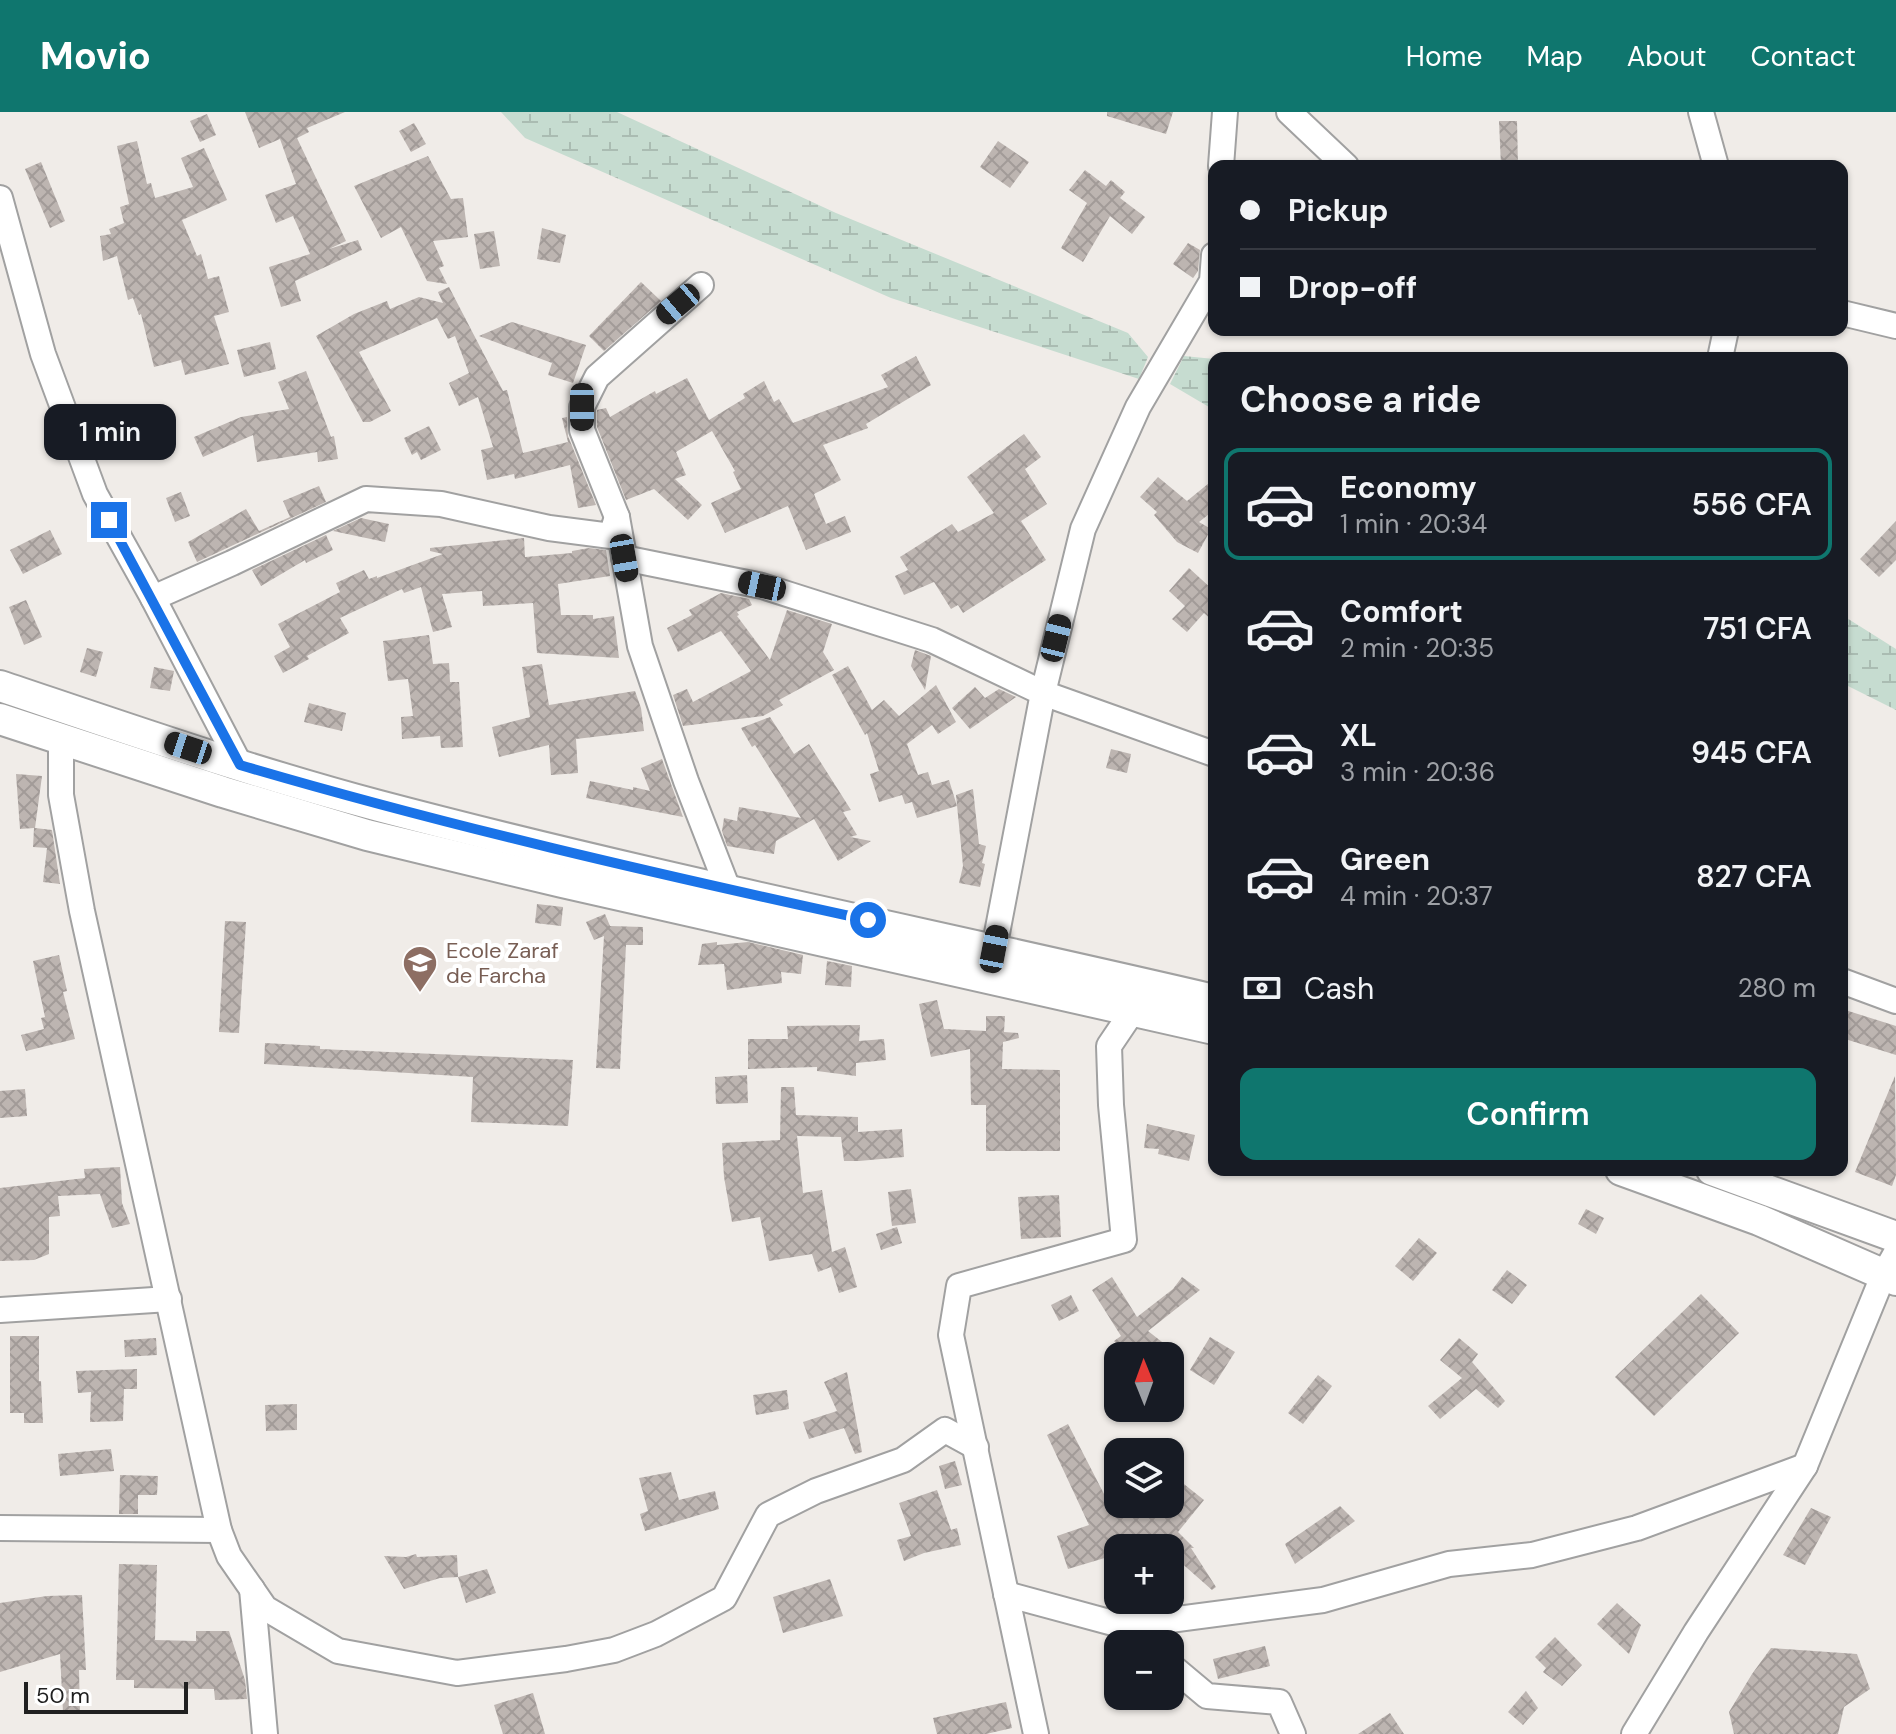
<!DOCTYPE html>
<html lang="en">
<head>
<meta charset="utf-8">
<style>
	:root { --surface:#171b24; --page:#20242c; --text:#f1f3f6; --muted:#9ea1a6; --line:#363941; --accent:#0f766e }
	body { margin:0; font-family:"DM Sans",sans-serif; background:var(--page); color:var(--text); height:100vh; display:flex; flex-direction:column; font-size:30px; white-space:nowrap }
	* { box-sizing:border-box; margin:0 }
	p { font-size:26px; color:var(--muted) }
	.icon { flex:none; width:44px; height:44px; fill:none; stroke:currentColor; stroke-width:2; stroke-linecap:round; stroke-linejoin:round }
	.map { position:relative; flex:1; overflow:hidden }
	.sheet { position:absolute; left:1208px; top:240px; width:640px; height:824px; display:flex; flex-direction:column; background:var(--surface); border-radius:16px; box-shadow:0 2px 6px #0004 }
	.sheet>* { flex:none }
	.top-card { position:absolute; left:1208px; top:48px; width:640px; height:176px; border-radius:16px; box-shadow:0 2px 6px #0004; display:grid; align-content:center; height:176px; padding:0 32px; background:var(--surface) }
	.needle { width:52px; rotate:359deg }
	.controls { position:absolute; left:1104px; top:1230px; display:grid; gap:16px }
	.controls a { display:grid; place-items:center; width:80px; height:80px; border-radius:16px; background:var(--surface); box-shadow:0 2px 6px #0004; font-size:40px }
	.scale { position:absolute; left:24px; bottom:20px; width:164px; box-sizing:border-box; padding-left:8px; border:4px solid #202020; border-top:0; font-size:22px; line-height:28px; white-space:nowrap; color:#202020; -webkit-text-stroke:6px #fff; paint-order:stroke }
	.end { position:absolute; width:36px; height:36px; margin:-18px; border:10px solid #1a73e8; background:#fff; box-shadow:0 0 0 4px #fff }
	.from { border-radius:50% }
	.bubble { position:absolute; height:56px; border-radius:16px; background:var(--surface); box-shadow:0 2px 6px #0004; font-size:26px; font-weight:600; line-height:56px; text-align:center }
	.car { position:absolute; width:24px; height:48px; margin:-24px -12px; border-radius:10px; box-shadow:0 0 6px 2px #0007; background:linear-gradient(#222 24%,#8ab4d8 0 40%,#222 0 76%,#8ab4d8 0 86%,#222 0) }
	.top-card b { display:flex; align-items:center; gap:28px; height:76px; font-size:30px }
	.top-card b+b { border-top:2px solid var(--line) }
	.top-card i { width:20px; height:20px; background:var(--text) }
	ul { padding:0; list-style:none }
	li { display:flex; align-items:center; gap:24px; height:112px; margin:0 16px 12px; padding:0 16px; border:4px solid transparent; border-radius:16px }
	li div { flex:1 }
	li b { display:block; font-size:30px }
	li em { font-style:normal; font-weight:600 }
	li.current { border-color:var(--accent) }
	li>.icon { width:72px; height:72px; stroke-width:1.5 }
	h2 { padding:0 32px; font-size:36px; line-height:96px }
	.pay { display:flex; align-items:center; gap:20px; height:88px; padding:0 32px; font-size:30px }
	.pay p { margin-inline-start:auto }
	.button { display:flex; gap:16px; margin-top:auto; padding:16px 32px }
	.button a { flex:1; height:92px; border-radius:16px; background:var(--accent); color:#fff; font-size:32px; font-weight:600; line-height:92px; text-align:center }
	header { display:flex; align-items:center; gap:48px; box-sizing:border-box; height:112px; padding:0 40px; background:var(--accent); color:#fff }
	header strong { font-size:38px }
	nav { display:flex; gap:44px; margin-inline-start:auto; font-size:28px }
	.map>svg:first-child { display:block }
	.wetland { fill:url(#wetland-marsh) }
	.building { fill:url(#building-cross-hatch) }
	.lines { fill:none; stroke-linecap:round; stroke-linejoin:round }
	.minor-casing { stroke:#a1a1a1; stroke-width:28 }
	.tertiary-casing { stroke:#a1a1a1; stroke-width:34 }
	.minor { stroke:#fff; stroke-width:24 }
	.tertiary { stroke:#fff; stroke-width:30 }
	.route { stroke:#1a73e8; stroke-width:10 }
	.labels { text-anchor:middle; stroke-width:8; stroke-linejoin:round; paint-order:stroke }
	.education-label { font-size:22px; fill:#785e54; stroke:#fff; text-anchor:start }
</style>
</head>
<body>
<header>
<strong>Movio</strong>
<nav><a>Home</a><a>Map</a><a>About</a><a>Contact</a></nav>
</header>
<div class="map">
<svg width="1896" height="1622" viewBox="0 0 1896 1622">
	<defs>
		<pattern id="wetland-marsh" width="20" height="14" patternUnits="userSpaceOnUse" patternTransform="scale(2)"><rect width="20" height="14" fill="#c6dcd0"/><path d="M1 5h8M5 5V1M11 12h8M15 12V8" fill="none" stroke="#aabcb2"/></pattern>
		<pattern id="building-cross-hatch" width="8" height="8" patternUnits="userSpaceOnUse" patternTransform="scale(2)"><rect width="8" height="8" fill="#bdb5b1"/><path d="M0 0l8 8M0 8l8-8" fill="none" stroke="#a29b98"/></pattern>
	</defs>
	<rect width="100%" height="100%" fill="#f0ece8"/>
	<g class="wetland">
		<path d="M501 0H617L836 101 1128 221 1148 245 1139 267 891 186 525 26Z"/>
		<path d="M1184 244 1214 247V298L1170 272Z"/>
		<path d="M1842 503 1896 537V598L1842 571Z"/>
	</g>
	<g class="building">
		<path d="M245 0H345L307 16 309 20 297 26 346 129 329 137 358 128 362 138 295 169 301 189 281 195 269 155 310 142 293 104 276 111 265 83 296 72 280 27 259 36Z"/>
		<path d="M1107 0H1173L1166 22 1107 4Z"/>
		<path d="M207 2 216 23 200 30 190 9Z"/>
		<path d="M1499 9H1517L1518 54H1501Z"/>
		<path d="M414 11 426 32 411 40 399 19Z"/>
		<path d="M137 29 147 72 151 71 155 86 193 75 181 46 204 36 227 88 182 108 197 144 201 142 208 167 219 164 229 200 214 204 229 252 185 263 181 248 154 255 141 202 139 203 133 186 128 188 117 144 103 149 100 124 111 122 109 117 124 111 120 95 129 92 117 34Z"/>
		<path d="M998 29 1029 50 1010 76 980 55Z"/>
		<path d="M428 44 451 87 463 86 468 125 433 129 444 154 439 156 447 172 427 169 401 115 381 126 354 74Z"/>
		<path d="M41 50 65 109 50 116 25 57Z"/>
		<path d="M1085 58 1106 74 1111 68 1125 80 1120 86 1145 105 1132 122 1110 104 1083 150 1061 136 1087 91 1069 78Z"/>
		<path d="M542 116 566 123 560 151 537 147Z"/>
		<path d="M494 119 500 154 480 157 474 122Z"/>
		<path d="M1188 131 1200 138 1198 159 1193 166 1173 152Z"/>
		<path d="M641 170 661 189 604 239 589 224Z"/>
		<path d="M449 175 503 279 507 278 523 341 568 330 562 306 567 305 568 324 596 393 578 396 570 353 515 367 514 362 487 368 481 338 493 335 478 285 459 294 449 271 469 261 455 224 448 227 437 206 359 240 391 299 370 310H363L316 224 354 202 387 189 390 197 419 185 443 191 438 180Z"/>
		<path d="M512 210 586 233 573 271 548 263 552 251 479 224Z"/>
		<path d="M270 230 276 257 244 265 237 238Z"/>
		<path d="M916 244 931 273 866 312 868 316 823 333 841 368 814 382 826 412 845 404 851 420 806 438 788 394 725 421 711 391 741 377 733 360 735 359 712 319 676 340 686 363 675 367 702 393 688 408 654 377 626 388 597 315V298L606 296 610 305 655 279 656 282 687 266 709 308 745 286 743 282 764 269 774 290 779 287 793 311 888 275 881 263Z"/>
		<path d="M306 259 331 325 334 324 338 347 318 350 317 340 257 350 253 323 203 345 194 325 241 305 289 297 278 270Z"/>
		<path d="M429 314 441 338 421 348 417 340 412 343 404 326Z"/>
		<path d="M1024 322 1041 345 1025 357 1047 392 1021 409 1046 448 963 501 958 493 951 497 934 470 904 483 895 464 908 458 900 445 952 412 958 420 994 401 967 365Z"/>
		<path d="M1158 365 1187 389 1214 367V398L1199 410 1211 417 1198 441 1177 430 1154 403 1157 400 1140 385Z"/>
		<path d="M319 374 326 390 197 450 188 430 246 397 259 419 290 405 283 389Z"/>
		<path d="M181 380 190 404 175 410 166 386Z"/>
		<path d="M361 406 389 412 385 430 333 419Z"/>
		<path d="M1896 409V448L1879 465 1860 447Z"/>
		<path d="M50 418 62 442 23 462 10 438Z"/>
		<path d="M326 423 333 438 306 451 305 448 261 474 252 458Z"/>
		<path d="M524 426 525 445 572 441V439L589 436 606 438 610 464 558 472 561 503H593V507L614 504 619 546 537 541 533 491 483 494 482 479 442 482 452 515 433 520 421 475 404 481 402 477 340 506 349 521 307 544 309 547 283 561 274 544 290 535 278 512 340 480 336 471 364 458 369 467 377 464V466L443 442 430 439V436Z"/>
		<path d="M1189 456 1214 479V510L1204 501 1187 520 1172 507 1185 494 1169 479Z"/>
		<path d="M721 481 749 487 752 493 737 500 739 503 737 504 770 548 787 498 832 512 823 540 834 558 779 588 783 593 763 604 683 614 673 583 687 577 693 590 751 559 721 519 678 540 667 516 692 503 689 498Z"/>
		<path d="M26 488 42 525 24 533 9 495Z"/>
		<path d="M429 523 433 552 449 551 450 570H459L463 635 441 636 440 624 402 627 401 605 413 604 408 567 388 569 383 529Z"/>
		<path d="M87 536 103 540 96 565 80 560Z"/>
		<path d="M915 538 931 544 925 578 911 554Z"/>
		<path d="M542 552 549 593 635 579 641 596 644 619 576 627 578 661 551 663 549 633 499 645 492 615 530 605 522 555Z"/>
		<path d="M848 554 872 598 884 588 899 604 936 573 956 610 938 622 932 613 907 632 918 663 928 660 932 673 949 668 957 694 917 706 912 690 905 692 902 683 879 690 870 662 879 659 867 621 865 623 832 563Z"/>
		<path d="M154 555 174 559 170 579 150 576Z"/>
		<path d="M975 575 985 586 999 577 1016 585 970 617 952 596Z"/>
		<path d="M309 591 346 601 342 619 304 610Z"/>
		<path d="M770 605 794 642 809 632 851 698 843 700 857 723 850 725 871 729 838 749 814 707 776 729 774 742 727 734 722 719 724 706 737 709 739 695 801 706 755 633 752 635 741 616Z"/>
		<path d="M1111 637 1131 642 1127 661 1106 656Z"/>
		<path d="M662 647 683 705 586 686 590 669 633 678V675L650 679 641 656Z"/>
		<path d="M16 662 42 664 35 716 52 718 60 772 43 770 47 736 33 735 34 716 20 717Z"/>
		<path d="M973 677 979 732 986 734 982 751 985 752 980 775 959 771 963 754 956 683Z"/>
		<path d="M537 792 563 795 561 814 535 811Z"/>
		<path d="M605 802 610 814 643 815V833H626L620 957 596 956 604 824 594 828 586 810Z"/>
		<path d="M225 809 246 810 239 921 219 920Z"/>
		<path d="M717 830V833L748 830 803 843 801 862 781 860 782 871 727 878 724 852 698 853 702 832Z"/>
		<path d="M59 843 67 879 63 880 75 927 26 939 21 923 44 917 41 906 45 905 33 849Z"/>
		<path d="M827 849 852 854 851 875 825 873Z"/>
		<path d="M937 888 944 917 986 919V904H1005L1004 920 1018 921 1019 926 1003 930 1002 957 1060 958V1039H986V993H971L970 937 931 945 919 892Z"/>
		<path d="M1842 897 1896 914V943L1842 926Z"/>
		<path d="M860 913 859 929 884 927 886 948 856 951V964L817 959V955L748 957V927H788L787 914Z"/>
		<path d="M265 931 320 934V937L573 948 568 1014 471 1010 473 965 264 952Z"/>
		<path d="M747 963 748 991 716 992 715 965Z"/>
		<path d="M1895 964 1896 1063 1892 1074 1855 1060Z"/>
		<path d="M781 975H794L796 1003 858 1005V1020L902 1017 904 1045 859 1049H844L841 1025 797 1024 803 1081 822 1078 832 1140 845 1135 857 1175 839 1181 831 1155 818 1160 812 1142 769 1149 760 1105 732 1110 724 1065 722 1031 780 1028Z"/>
		<path d="M25 977 27 1004 0 1006V979Z"/>
		<path d="M1147 1012 1195 1023 1189 1049 1158 1042 1159 1037 1144 1036Z"/>
		<path d="M120 1055 122 1091 130 1112 112 1116 100 1082 58 1084 60 1104 49 1105V1142L34 1148 0 1149V1076L85 1066 84 1057Z"/>
		<path d="M911 1077 916 1111 892 1114 888 1080Z"/>
		<path d="M1059 1083 1061 1125 1021 1127 1018 1085Z"/>
		<path d="M1586 1097 1604 1106 1596 1122 1578 1112Z"/>
		<path d="M897 1115 902 1131 881 1138 876 1122Z"/>
		<path d="M1419 1126 1437 1141 1413 1169 1395 1154Z"/>
		<path d="M1507 1158 1527 1173 1512 1192 1492 1178Z"/>
		<path d="M1112 1165 1137 1205 1173 1177 1182 1165 1200 1178 1148 1219 1180 1244H1126L1114 1229 1121 1224 1092 1178Z"/>
		<path d="M1701 1182 1739 1221 1654 1304 1615 1265Z"/>
		<path d="M1071 1183 1079 1199 1059 1209 1051 1193Z"/>
		<path d="M10 1224H39V1269H41L43 1311H24V1301H10Z"/>
		<path d="M1210 1225 1235 1240 1214 1273 1190 1258Z"/>
		<path d="M156 1226 157 1243 125 1245 124 1228Z"/>
		<path d="M1459 1226 1478 1242 1472 1250 1505 1289 1498 1296 1476 1277 1440 1307 1428 1294 1462 1266 1440 1248Z"/>
		<path d="M137 1257V1277H124L123 1309 90 1310 91 1280 78 1281 76 1259Z"/>
		<path d="M847 1260 862 1340 855 1342 844 1316 809 1327 803 1310 837 1299 824 1270Z"/>
		<path d="M1318 1263 1332 1274 1303 1312 1288 1301Z"/>
		<path d="M787 1278 789 1297 756 1303 753 1283Z"/>
		<path d="M297 1292V1318L266 1319 265 1293Z"/>
		<path d="M1068 1312 1104 1382 1118 1349V1392H1170V1361L1204 1388 1178 1420 1194 1436H1191L1216 1475 1212 1478 1170 1441V1436H1118V1442L1068 1457 1057 1424 1089 1413 1047 1323Z"/>
		<path d="M111 1337 114 1359 60 1364 58 1342Z"/>
		<path d="M955 1349 962 1373 945 1377 939 1354Z"/>
		<path d="M671 1360 679 1388 715 1379 719 1397 645 1419 640 1402 648 1399 639 1366Z"/>
		<path d="M120 1363 158 1364 157 1383H138V1402H119Z"/>
		<path d="M937 1378 951 1418 957 1416 961 1433 924 1441 904 1449 897 1428 911 1424 899 1391Z"/>
		<path d="M1340 1394 1355 1409 1295 1452 1285 1432Z"/>
		<path d="M1811 1396 1831 1405 1805 1453 1783 1443Z"/>
		<path d="M416 1442 417 1445 457 1443 458 1465 440 1466 404 1477 384 1444 406 1445Z"/>
		<path d="M119 1452 157 1453 155 1528 196 1529V1519H229L245 1568 247 1587 215 1588 214 1577 134 1576V1568H116Z"/>
		<path d="M487 1457 496 1481 466 1491 458 1465Z"/>
		<path d="M830 1467 843 1504 783 1521 773 1485Z"/>
		<path d="M82 1483 86 1558H79L80 1600H63L60 1542 0 1560V1491L47 1484Z"/>
		<path d="M1617 1491 1641 1513 1629 1542 1597 1512Z"/>
		<path d="M1555 1525 1582 1553 1562 1574 1543 1560 1546 1556 1535 1545Z"/>
		<path d="M1265 1534 1270 1554 1218 1567 1213 1547Z"/>
		<path d="M1771 1536 1857 1542 1870 1577 1844 1595 1838 1622H1734L1729 1600 1752 1562Z"/>
		<path d="M1526 1579 1538 1596 1523 1613 1508 1600Z"/>
		<path d="M533 1581 545 1622H503L494 1593Z"/>
		<path d="M1006 1590 1012 1616 986 1622H937L933 1606Z"/>
		<path d="M1390 1601 1404 1622H1358Z"/>
	</g>
	<g class="lines">
		<defs>
			<g id="minor">
				<path d="M1289 0 1346 54"/>
				<path d="M1701 0 1716 54"/>
				<path d="M1221 54 1225 0"/>
				<path d="M0 86 43 242 95 382 153 486 240 653"/>
				<path d="M1214 143 1212 169 1138 295 1083 417 1043 581 1214 642"/>
				<path d="M701 173 597 265 582 295V318L617 405 640 534 686 669 728 777"/>
				<path d="M1842 201 1896 214"/>
				<path d="M1720 246 1726 218"/>
				<path d="M624 446 762 474 932 528 1043 581 994 837"/>
				<path d="M153 486 232 451 366 387 441 392 549 416 611 424 617 405"/>
				<path d="M61 628V683L82 799 219 1418 229 1444 265 1496 338 1539 457 1561 566 1547 614 1538 656 1522 724 1486 768 1403 816 1379 903 1348 945 1318 976 1335"/>
				<path d="M1842 869 1896 889"/>
				<path d="M0 1198 169 1187"/>
				<path d="M0 1416 219 1418"/>
				<path d="M252 1477 265 1622"/>
				<path d="M1006 1482 1124 1514 1323 1488 1449 1452 1532 1443 1637 1416 1805 1354"/>
				<path d="M1170 1553 1207 1584 1279 1590 1293 1622"/>
				<path d="M1036 1622 951 1223 959 1174 1124 1128 1111 993 1109 934 1134 897"/>
				<path d="M1634 1622 1696 1520 1805 1354 1883 1164 1896 1141"/>
			</g>
			<g id="tertiary">
				<path d="M0 574C125 616 251 660 379 694 655 767 936 823 1214 888"/>
				<path d="M0 607 223 680 367 723 562 770 1214 917"/>
				<path d="M1621 1058 1759 1108 1896 1168"/>
				<path d="M1712 1058 1896 1125"/>
			</g>
		</defs>
		<use href="#minor" class="minor-casing"/>
		<use href="#tertiary" class="tertiary-casing"/>
		<use href="#minor" class="minor"/>
		<use href="#tertiary" class="tertiary"/>
	</g>
	<g class="lines">
		<path class="route" d="M109 408 240 653C447 714 657 762 868 808"/>
	</g>
	<defs>
		<symbol id="school-pin" viewBox="-11 -11 22 30"><path d="M0 17L-7.5 6A9.5 9.5 0 1 1 7.5 6Z" fill="#8d6e63" stroke="#fff"/><path d="M0-5L7-2L0 1L-7-2ZM-4 1L0 2.5L4 1V4Q0 6-4 4Z" fill="#fff"/></symbol>
	</defs>
	<g fill-rule="evenodd">
		<use href="#school-pin" x="400" y="831" width="40" height="54"/>
	</g>
	<g class="labels">
		<g class="education-label">
			<text x="446" y="846">Ecole Zaraf<tspan x="446" dy="25">de Farcha</tspan></text>
		</g>
	</g>
</svg>
<div class="controls">
<a><svg class="needle" viewBox="-14 -14 28 28"><path d="M0-13l5 13h-10z" fill="#e53935"/><path d="M0 13l5-13h-10z" fill="#9ea1a6"/></svg></a>
<a><svg class="icon" aria-label="layers" viewBox="0 0 24 24"><path d="M12 4l9 5-9 5-9-5zM3 14l9 5 9-5"/></svg></a>
<a>+</a>
<a>−</a>
</div>
<div class="scale">50 m</div>
<i class="end from" style="left:868px;top:808px"></i>
<i class="end" style="left:109px;top:408px"></i>
<div class="bubble" style="left:44px;top:292px;width:132px">1 min</div>
<i class="car" style="left:678px;top:192px;rotate:230deg"></i>
<i class="car" style="left:582px;top:295px;rotate:180deg"></i>
<i class="car" style="left:624px;top:446px;rotate:170deg"></i>
<i class="car" style="left:762px;top:474px;rotate:282deg"></i>
<i class="car" style="left:1056px;top:526px;rotate:14deg"></i>
<i class="car" style="left:188px;top:636px;rotate:288deg"></i>
<i class="car" style="left:994px;top:837px;rotate:11deg"></i>
<div class="top-card">
<b><i class="from"></i>Pickup</b>
<b><i></i>Drop-off</b>
</div>
<section class="sheet">
<h2>Choose a ride</h2>
<ul>
<li class="current"><svg class="icon" aria-label="car" viewBox="0 0 24 24"><path d="M5 17H2v-5l4-1 3-4h7l3 4 3 1v5h-3M9 17h6M6 11h13"/><circle cx="7" cy="17" r="2"/><circle cx="17" cy="17" r="2"/></svg><div><b>Economy</b><p>1 min · 20:34</p></div><em>556 CFA</em></li>
<li><svg class="icon" aria-label="car" viewBox="0 0 24 24"><path d="M5 17H2v-5l4-1 3-4h7l3 4 3 1v5h-3M9 17h6M6 11h13"/><circle cx="7" cy="17" r="2"/><circle cx="17" cy="17" r="2"/></svg><div><b>Comfort</b><p>2 min · 20:35</p></div><em>751 CFA</em></li>
<li><svg class="icon" aria-label="car" viewBox="0 0 24 24"><path d="M5 17H2v-5l4-1 3-4h7l3 4 3 1v5h-3M9 17h6M6 11h13"/><circle cx="7" cy="17" r="2"/><circle cx="17" cy="17" r="2"/></svg><div><b>XL</b><p>3 min · 20:36</p></div><em>945 CFA</em></li>
<li><svg class="icon" aria-label="car" viewBox="0 0 24 24"><path d="M5 17H2v-5l4-1 3-4h7l3 4 3 1v5h-3M9 17h6M6 11h13"/><circle cx="7" cy="17" r="2"/><circle cx="17" cy="17" r="2"/></svg><div><b>Green</b><p>4 min · 20:37</p></div><em>827 CFA</em></li>
</ul>
<div class="pay"><svg class="icon" aria-label="cash" viewBox="0 0 24 24"><path d="M3 7h18v10H3z"/><circle cx="12" cy="12" r="2"/></svg>Cash<p>280 m</p></div>
<div class="button"><a>Confirm</a></div>
</section>
</div>
</body>
</html>
